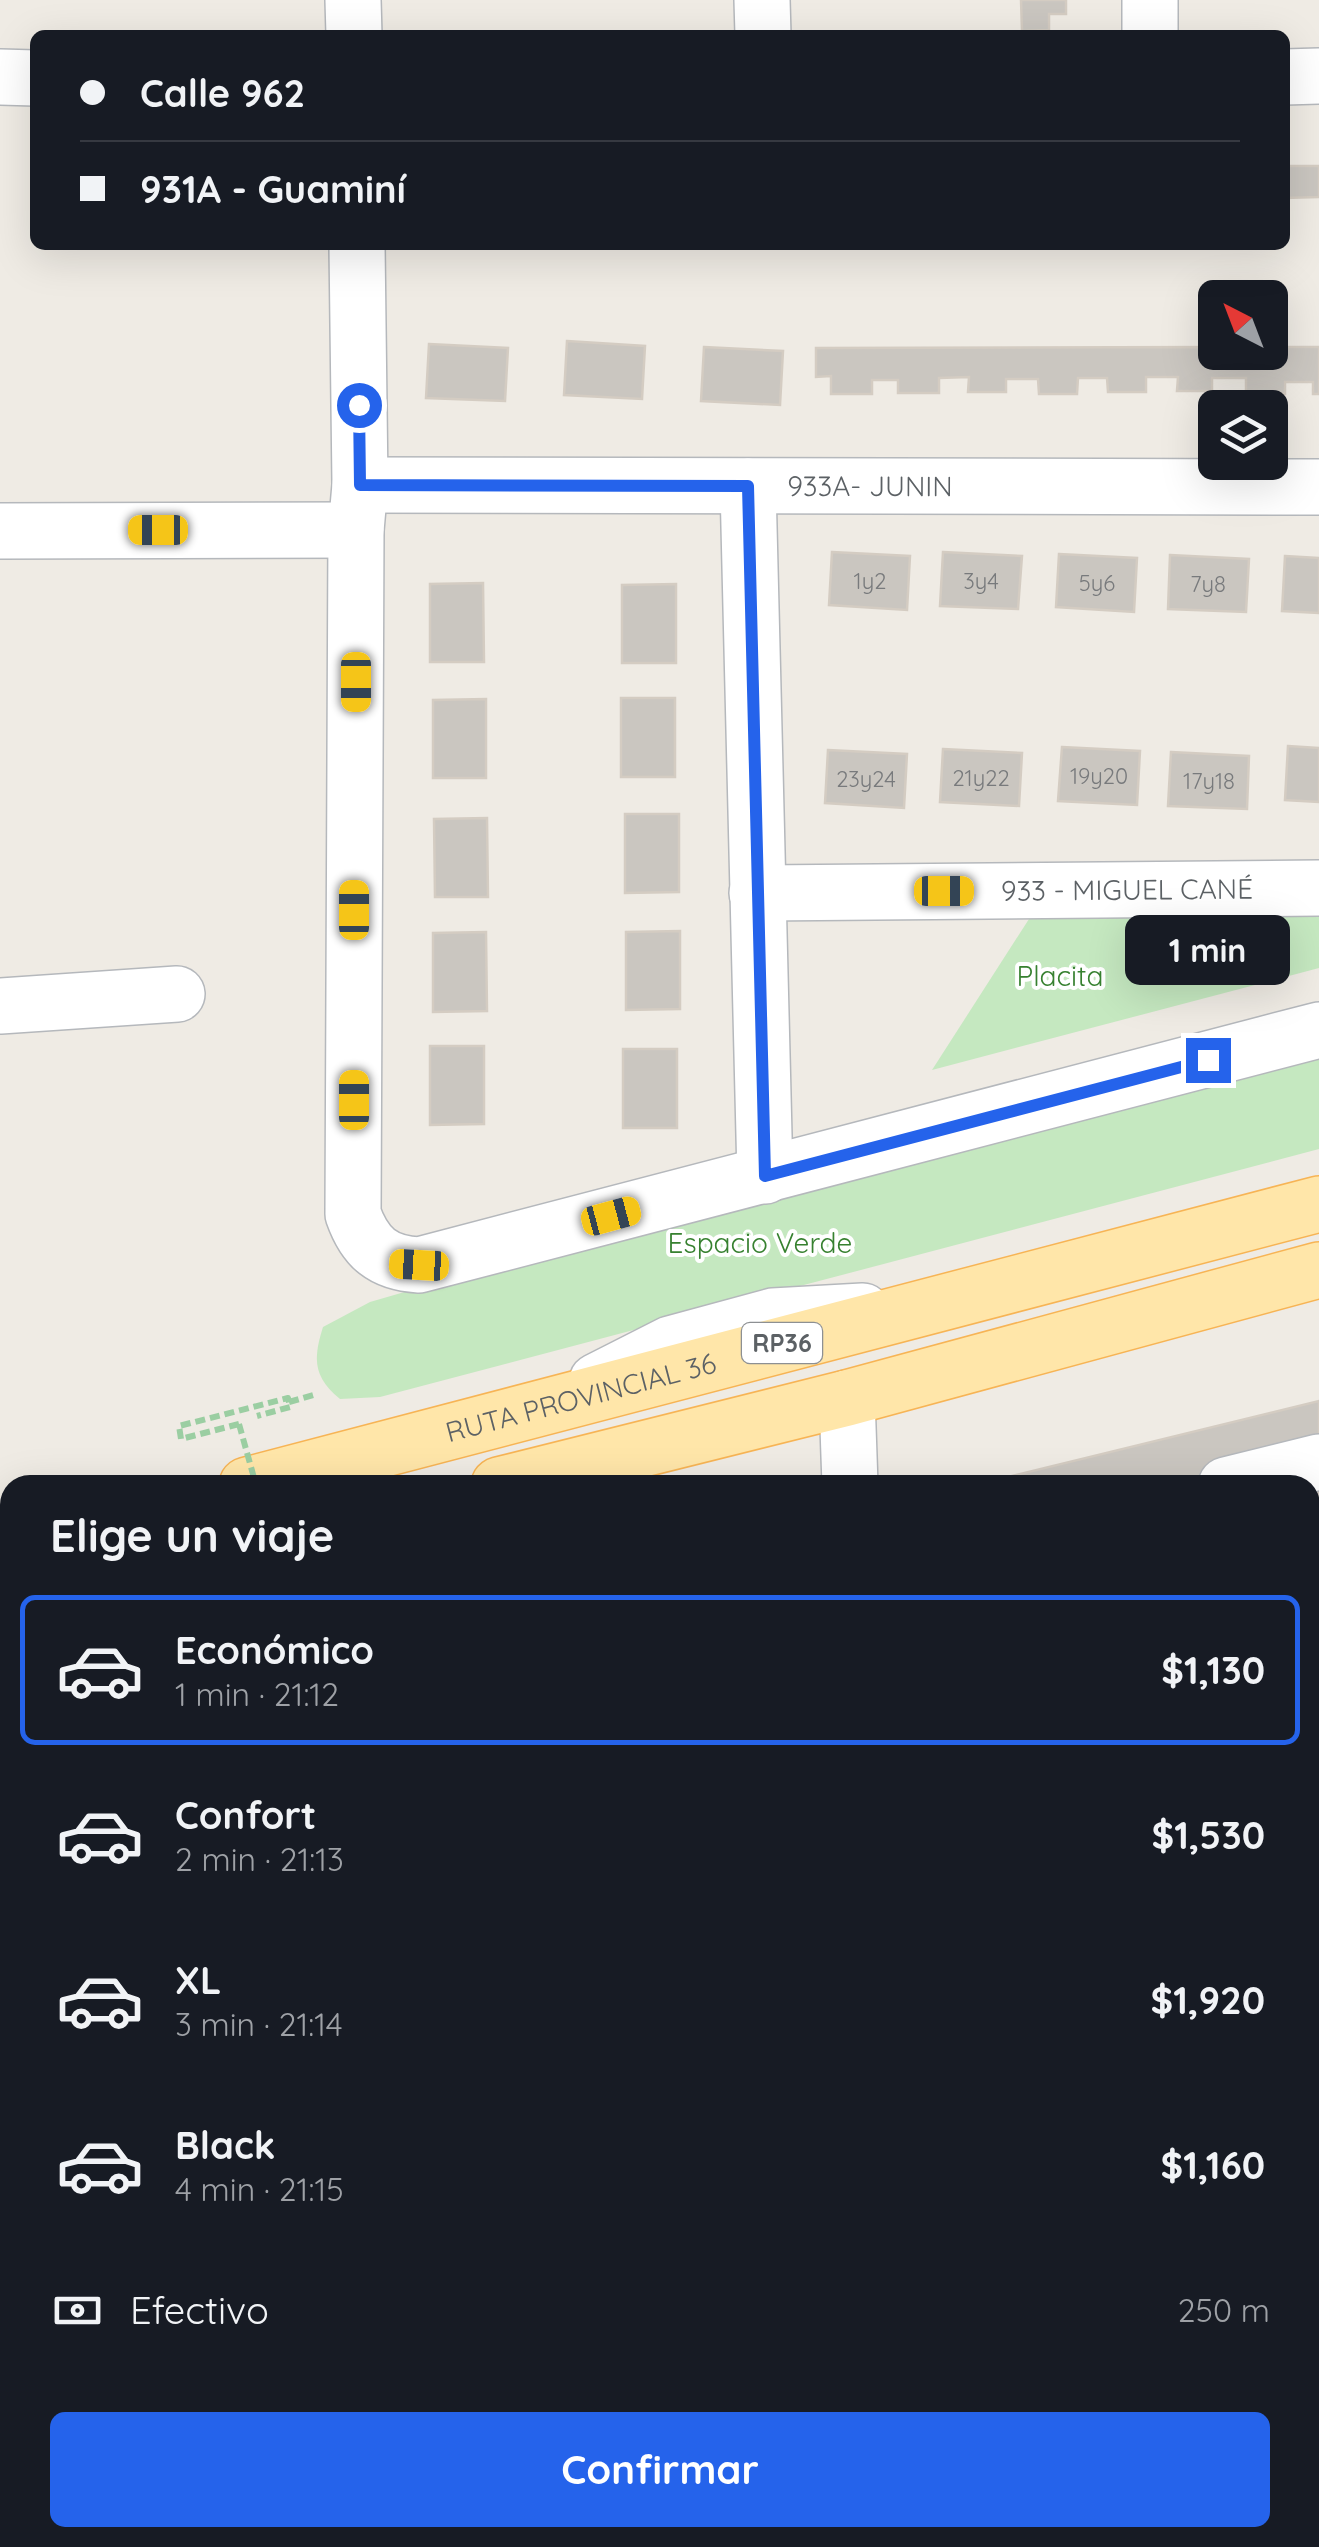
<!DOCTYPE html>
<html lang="es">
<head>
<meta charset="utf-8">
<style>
	:root { --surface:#171b24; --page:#20242c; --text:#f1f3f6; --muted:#9ea1a6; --line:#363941; --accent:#2563eb }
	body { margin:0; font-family:Quicksand,sans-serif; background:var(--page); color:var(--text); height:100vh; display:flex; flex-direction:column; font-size:38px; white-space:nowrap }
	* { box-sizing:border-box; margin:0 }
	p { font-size:32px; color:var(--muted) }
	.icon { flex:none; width:55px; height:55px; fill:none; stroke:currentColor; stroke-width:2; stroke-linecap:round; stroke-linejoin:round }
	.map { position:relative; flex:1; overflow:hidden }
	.side { position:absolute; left:0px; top:1475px; width:1320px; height:1072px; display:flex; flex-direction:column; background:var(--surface); border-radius:30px 30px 0 0; box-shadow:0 10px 40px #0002 }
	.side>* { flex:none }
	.top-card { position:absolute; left:30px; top:30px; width:1260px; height:220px; border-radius:15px; box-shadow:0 10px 40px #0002; display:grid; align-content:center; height:220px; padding:0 50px; background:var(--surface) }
	.needle { width:65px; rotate:318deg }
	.tools { position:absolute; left:1198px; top:280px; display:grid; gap:20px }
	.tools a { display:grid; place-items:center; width:90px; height:90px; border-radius:15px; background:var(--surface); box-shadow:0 10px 40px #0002; font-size:50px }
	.end { position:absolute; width:45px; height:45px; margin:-22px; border:12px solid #2563eb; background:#fff; box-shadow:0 0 0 5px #fff }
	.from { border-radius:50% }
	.bubble { position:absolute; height:70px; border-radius:15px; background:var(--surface); box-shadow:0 10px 40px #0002; font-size:32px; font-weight:700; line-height:70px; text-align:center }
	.car { position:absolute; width:30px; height:60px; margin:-30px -15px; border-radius:12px; box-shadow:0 0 8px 2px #0007; background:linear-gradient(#f5c518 24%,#345 0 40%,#f5c518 0 76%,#345 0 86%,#f5c518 0) }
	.top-card b { display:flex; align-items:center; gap:35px; height:95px; font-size:38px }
	.top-card b+b { border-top:2px solid var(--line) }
	.top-card i { width:25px; height:25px; background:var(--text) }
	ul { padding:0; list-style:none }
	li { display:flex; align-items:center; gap:30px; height:150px; margin:0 20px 15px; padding:0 30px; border:5px solid transparent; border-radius:15px }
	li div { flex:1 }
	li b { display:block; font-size:38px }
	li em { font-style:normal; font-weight:700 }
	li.on { border-color:var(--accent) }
	li>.icon { width:90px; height:90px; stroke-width:1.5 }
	h2 { padding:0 50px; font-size:45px; line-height:120px }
	.pay { display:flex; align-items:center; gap:25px; height:110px; padding:0 50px; font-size:38px }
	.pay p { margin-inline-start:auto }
	.primary-button { display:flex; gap:20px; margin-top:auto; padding:20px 50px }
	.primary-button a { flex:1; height:115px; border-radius:15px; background:var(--accent); color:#fff; font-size:40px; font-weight:700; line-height:115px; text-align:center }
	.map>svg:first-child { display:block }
	.industrial { fill:#e0ddd8 }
	.green { fill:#c5e8c0 }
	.building { fill:#cac6c0; stroke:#d4ccc2; stroke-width:2.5 }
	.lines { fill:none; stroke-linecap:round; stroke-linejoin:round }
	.minor-casing { stroke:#b5b8bc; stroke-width:58 }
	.major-casing { stroke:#f7b455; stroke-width:58 }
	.path { stroke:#9bcea2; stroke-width:6; stroke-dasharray:10 5; stroke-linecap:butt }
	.minor { stroke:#fff; stroke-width:55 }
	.major { stroke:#ffe6a9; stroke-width:55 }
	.path-bridge { stroke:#9bcea2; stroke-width:6; stroke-dasharray:10 5; stroke-linecap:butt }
	.route { stroke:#2563eb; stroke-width:12 }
	.labels { text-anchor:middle; stroke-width:8; stroke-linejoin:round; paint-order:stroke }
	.number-label { font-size:22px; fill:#787a7c }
	.shield { fill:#fff; stroke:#8d9093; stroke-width:2.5 }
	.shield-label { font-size:25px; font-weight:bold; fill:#5c6165 }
	.street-label { font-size:28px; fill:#5c6165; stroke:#fff }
	.park-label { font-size:28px; fill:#378130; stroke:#fff }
</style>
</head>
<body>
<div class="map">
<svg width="1319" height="2547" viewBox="0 0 1319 2547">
	<rect width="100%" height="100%" fill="#efebe4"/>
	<path class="industrial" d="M1319 1401V2547H0V1752L10 1749V2538H1310V1485H975Z"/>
	<g class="green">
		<path d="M1319 909V968L932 1070 1029 919Z"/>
		<path d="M1319 1044V1149L380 1397 340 1399C313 1377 313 1359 323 1327L370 1302 767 1187Z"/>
	</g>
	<g class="building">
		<path d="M1021 0H1066V14H1049V30L1022 31Z"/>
		<path d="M1285 152 1287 166H1319V197L1285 198Z"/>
		<path d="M567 341 645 346 642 399 564 395Z"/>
		<path d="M429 344 508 348 505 401 426 398Z"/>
		<path d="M704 347 783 351 780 405 701 401Z"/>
		<path d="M1215 347V352H1270V347H1319V394H1313V382H1285V394L1246 393V378H1212V391H1177L1178 377H1146V392H1108L1107 378H1078L1077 394H1039L1038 379H1006V392H968L969 377 939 378V393H898V380H872V394H831V376L816 377V348Z"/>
		<path d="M832 552 910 556 907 610 829 605Z"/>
		<path d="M943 552 1022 556 1018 609 940 606Z"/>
		<path d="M1059 554 1137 558 1134 612 1056 607Z"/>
		<path d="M1170 555 1249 559 1246 612 1168 609Z"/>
		<path d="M1285 556 1319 558V613L1282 611Z"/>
		<path d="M483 583 484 662H430V584Z"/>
		<path d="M676 584V663H622V585Z"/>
		<rect x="621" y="698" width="54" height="79"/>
		<path d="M486 699V778H433V700Z"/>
		<path d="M1288 746 1319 748V802L1285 800Z"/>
		<path d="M1062 747 1140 751 1137 805 1058 801Z"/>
		<path d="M943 749 1022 753 1019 806 940 802Z"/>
		<path d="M828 750 907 754 904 808 825 803Z"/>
		<path d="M1171 752 1249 756 1247 809 1168 806Z"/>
		<path d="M625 814H679V892L625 893Z"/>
		<path d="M487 818 488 897H435L434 819Z"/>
		<path d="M680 931V1009L626 1010V932Z"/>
		<path d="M486 932 487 1011 433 1012V933Z"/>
		<path d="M430 1046H484V1124L430 1125Z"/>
		<rect x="623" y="1049" width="54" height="79"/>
		<path d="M1319 1401V1527L1310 1529V1485H975Z"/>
		<path d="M0 1975H10V2538H523V2547H0Z"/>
	</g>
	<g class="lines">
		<defs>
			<g id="minor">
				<path d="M353 0 354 35"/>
				<path d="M762 0 763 35"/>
				<path d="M1150 0V35"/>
				<path d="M0 77 35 78"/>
				<path d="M1285 77 1319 76"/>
				<path d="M357 245 360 485 356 530 353 1214C365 1248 383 1263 419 1265L1319 1030"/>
				<path id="s1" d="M360 485 1319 487"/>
				<path d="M748 486 765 1176"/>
				<path d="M0 531 356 530"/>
				<path id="s2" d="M757 893 1319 888"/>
				<path d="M0 1006 177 994"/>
				<path d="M597 1381 670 1344 773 1316 863 1311"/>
				<path d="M847 1398 850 1485"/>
				<path d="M1226 1485 1319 1462"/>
				<path d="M728 2538 729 2547"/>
			</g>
			<g id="major">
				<path id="s3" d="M247 1485 1319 1204"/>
				<path d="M499 1485 847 1398 1319 1270"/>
				<path d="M0 1552 10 1550"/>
				<path d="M0 1610 10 1607"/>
			</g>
		</defs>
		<use href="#minor" class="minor-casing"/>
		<use href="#major" class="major-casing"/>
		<g class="path">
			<path d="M289 1402 317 1394"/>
			<path d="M239 1424 181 1439 179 1426 288 1398 290 1407 257 1416"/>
		</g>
		<use href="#minor" class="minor"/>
		<use href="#major" class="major"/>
		<path class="path-bridge" d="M239 1424 256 1485"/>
	</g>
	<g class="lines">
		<path class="route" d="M359 405 360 485 748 486 765 1176 1208 1060"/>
	</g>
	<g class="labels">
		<g class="number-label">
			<text x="870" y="589">1y2</text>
			<text x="981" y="589">3y4</text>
			<text x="1097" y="591">5y6</text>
			<text x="1208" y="592">7y8</text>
			<text x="1099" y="784">19y20</text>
			<text x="981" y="786">21y22</text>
			<text x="866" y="787">23y24</text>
			<text x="1209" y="789">17y18</text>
		</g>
		<rect class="shield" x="742" y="1323" width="80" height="40" rx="8"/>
		<g class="shield-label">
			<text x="782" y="1352">RP36</text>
		</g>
		<g class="street-label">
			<text dy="10" stroke="none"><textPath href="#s1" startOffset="510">933A- JUNIN</textPath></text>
			<text dy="10" stroke="none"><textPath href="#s2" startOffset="370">933 - MIGUEL CANÉ</textPath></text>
			<text dy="10" stroke="none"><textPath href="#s3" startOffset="345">RUTA PROVINCIAL 36</textPath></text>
		</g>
		<g class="park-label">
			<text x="1060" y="986">Placita</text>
			<text x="760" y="1253">Espacio Verde</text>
		</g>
	</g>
</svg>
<div class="tools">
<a><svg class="needle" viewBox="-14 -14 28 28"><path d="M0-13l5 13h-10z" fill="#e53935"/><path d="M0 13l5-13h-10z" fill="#9ea1a6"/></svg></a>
<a><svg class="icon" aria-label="layers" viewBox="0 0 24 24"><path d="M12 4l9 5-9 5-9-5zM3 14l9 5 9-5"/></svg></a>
</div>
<i class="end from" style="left:359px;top:405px"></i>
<i class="end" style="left:1208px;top:1060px"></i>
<div class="bubble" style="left:1125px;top:915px;width:165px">1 min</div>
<i class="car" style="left:158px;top:530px;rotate:270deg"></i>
<i class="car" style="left:356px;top:682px;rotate:180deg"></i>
<i class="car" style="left:944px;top:891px;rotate:90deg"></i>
<i class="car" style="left:354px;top:910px;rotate:0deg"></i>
<i class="car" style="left:354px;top:1100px;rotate:0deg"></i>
<i class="car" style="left:611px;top:1216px;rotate:75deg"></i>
<i class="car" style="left:419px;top:1265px;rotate:273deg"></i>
<div class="top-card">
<b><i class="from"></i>Calle 962</b>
<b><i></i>931A - Guaminí</b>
</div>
<section class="side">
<h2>Elige un viaje</h2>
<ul>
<li class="on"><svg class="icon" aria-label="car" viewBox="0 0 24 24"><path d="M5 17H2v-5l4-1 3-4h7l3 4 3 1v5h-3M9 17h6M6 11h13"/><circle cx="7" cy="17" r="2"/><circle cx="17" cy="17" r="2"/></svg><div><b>Económico</b><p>1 min · 21:12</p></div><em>$1,130</em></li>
<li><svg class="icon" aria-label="car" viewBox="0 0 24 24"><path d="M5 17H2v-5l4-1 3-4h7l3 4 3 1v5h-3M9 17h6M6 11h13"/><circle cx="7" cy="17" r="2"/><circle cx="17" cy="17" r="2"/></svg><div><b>Confort</b><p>2 min · 21:13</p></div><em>$1,530</em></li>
<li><svg class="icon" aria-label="car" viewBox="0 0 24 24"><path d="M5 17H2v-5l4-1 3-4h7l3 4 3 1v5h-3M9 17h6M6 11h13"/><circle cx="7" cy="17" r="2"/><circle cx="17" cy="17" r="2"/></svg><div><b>XL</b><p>3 min · 21:14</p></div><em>$1,920</em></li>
<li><svg class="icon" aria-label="car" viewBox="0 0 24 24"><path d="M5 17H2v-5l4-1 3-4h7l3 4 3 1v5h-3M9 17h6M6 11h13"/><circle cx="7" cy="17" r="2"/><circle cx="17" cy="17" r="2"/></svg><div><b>Black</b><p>4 min · 21:15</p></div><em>$1,160</em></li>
</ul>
<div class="pay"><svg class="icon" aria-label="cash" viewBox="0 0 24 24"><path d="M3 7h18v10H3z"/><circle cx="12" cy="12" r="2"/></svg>Efectivo<p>250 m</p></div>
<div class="primary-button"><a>Confirmar</a></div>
</section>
</div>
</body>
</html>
